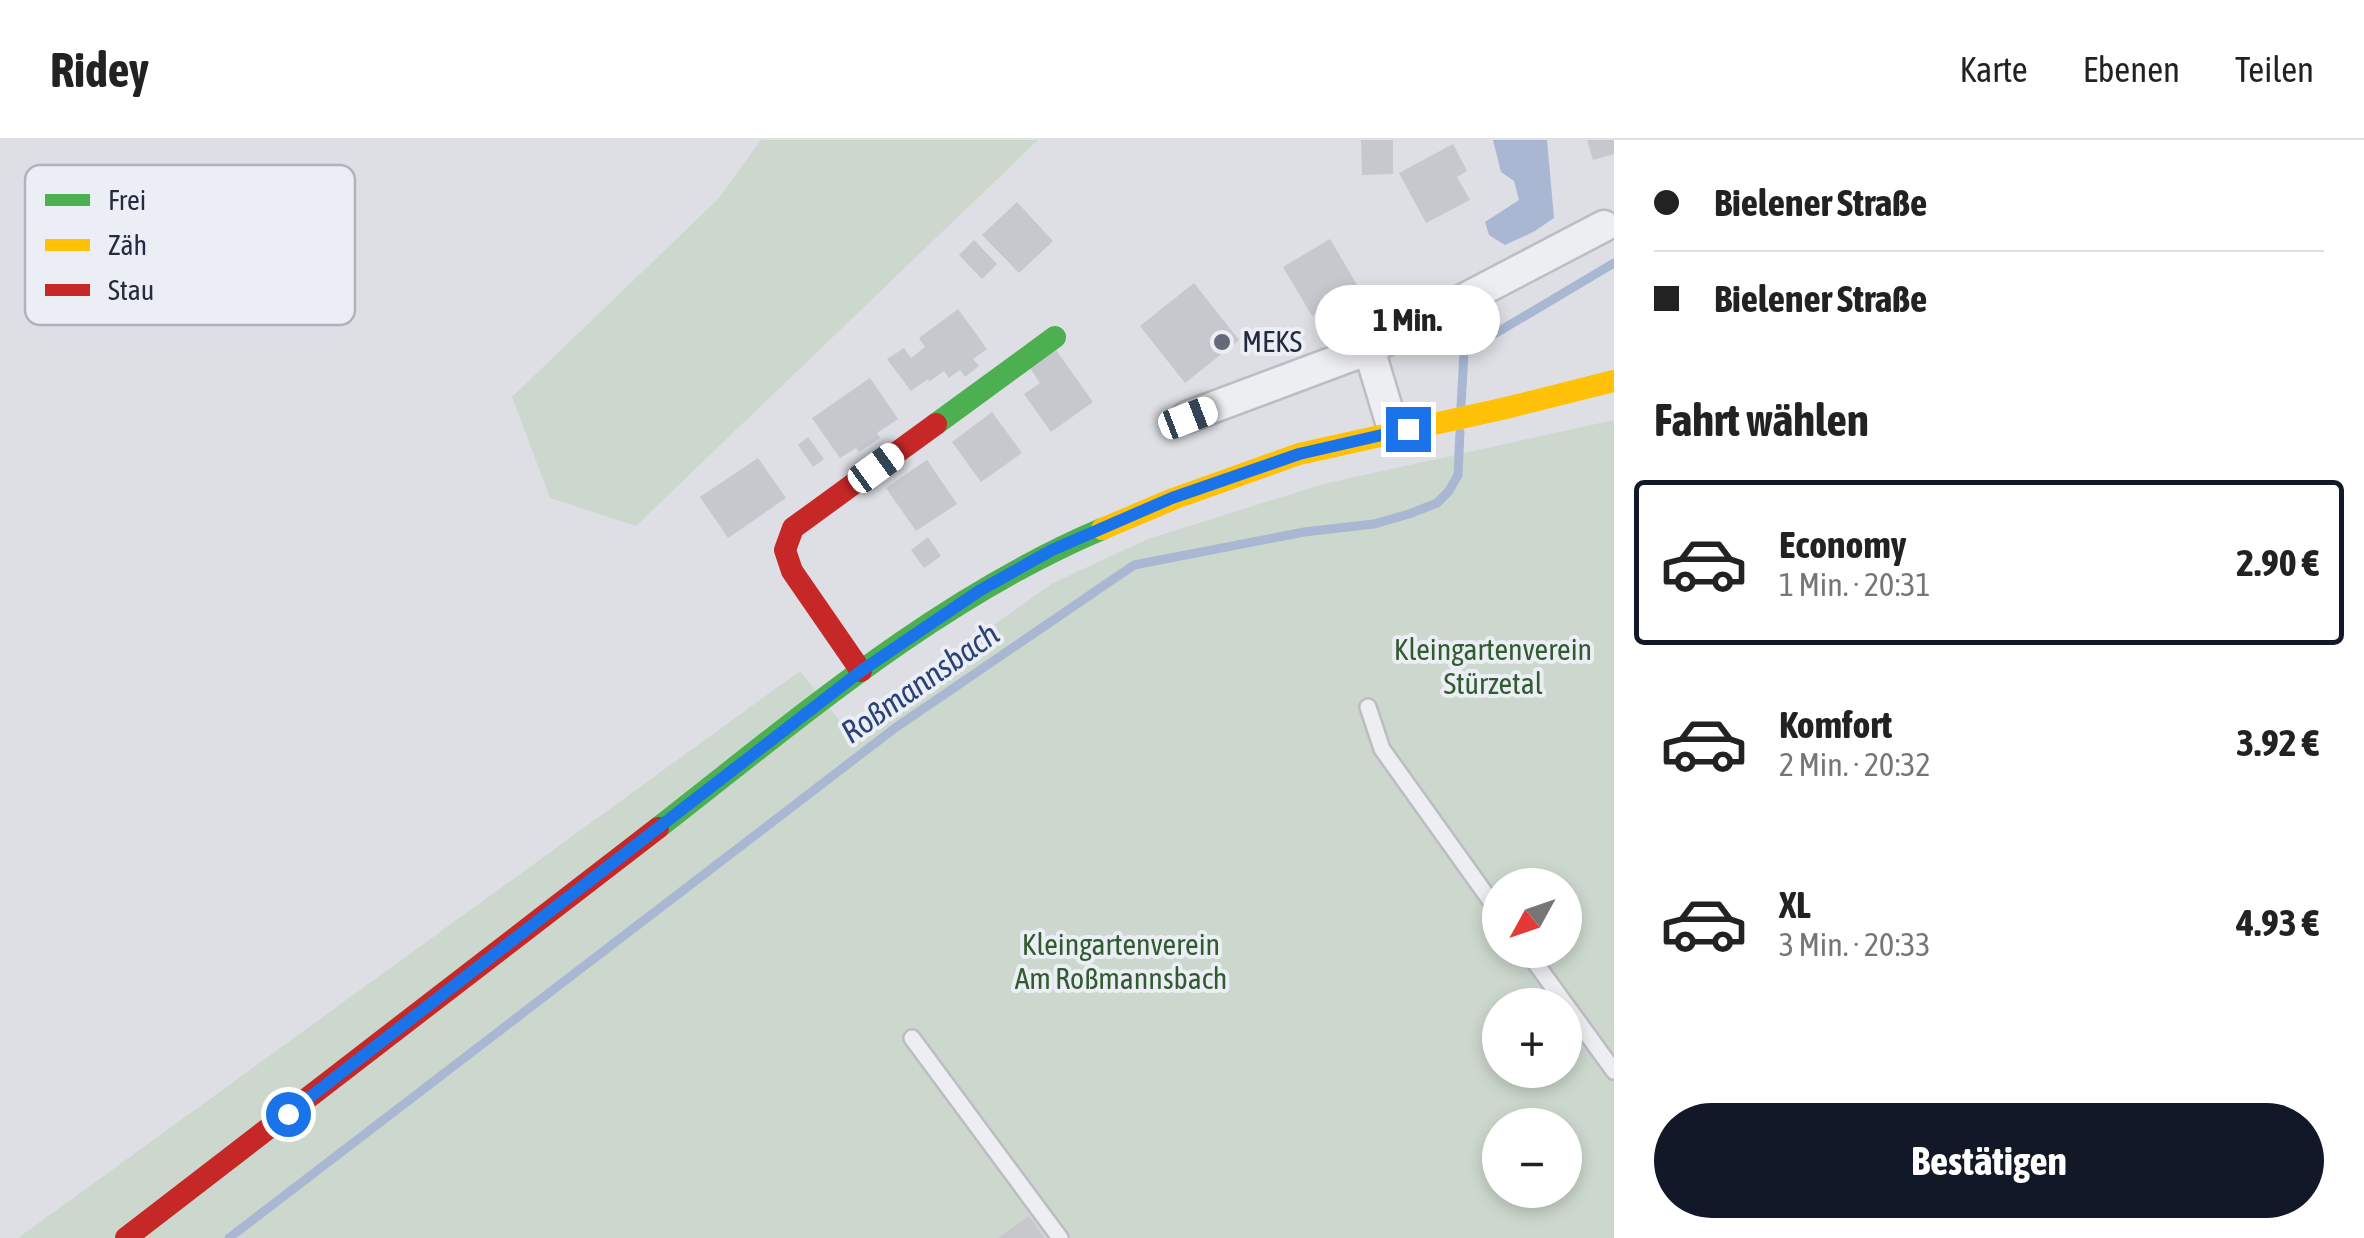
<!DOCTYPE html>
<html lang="de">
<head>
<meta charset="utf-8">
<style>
	:root { --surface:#fff; --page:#f6f6f6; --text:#222; --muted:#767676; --line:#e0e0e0; --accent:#111827 }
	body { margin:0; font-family:"Asap Condensed",sans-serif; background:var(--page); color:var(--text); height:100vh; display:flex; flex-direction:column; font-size:38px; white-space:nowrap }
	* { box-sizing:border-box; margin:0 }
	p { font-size:32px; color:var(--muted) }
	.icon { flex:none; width:55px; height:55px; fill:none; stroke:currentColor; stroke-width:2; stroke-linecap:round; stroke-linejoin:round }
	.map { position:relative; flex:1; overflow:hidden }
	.drawer { display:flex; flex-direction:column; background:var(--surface); width:750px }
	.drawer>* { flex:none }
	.banner { display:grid; align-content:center; height:220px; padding:0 40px; background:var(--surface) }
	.needle { width:65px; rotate:230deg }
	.fabs { position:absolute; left:1482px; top:728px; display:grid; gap:20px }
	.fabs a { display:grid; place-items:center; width:100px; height:100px; border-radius:50%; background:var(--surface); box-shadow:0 5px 15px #0003; font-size:50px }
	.end { position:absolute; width:45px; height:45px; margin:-22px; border:12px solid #1a73e8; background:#fff; box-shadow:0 0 0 5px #fff }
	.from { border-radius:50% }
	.bubble { position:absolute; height:70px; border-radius:35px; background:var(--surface); box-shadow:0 5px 15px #0003; font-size:32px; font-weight:700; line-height:70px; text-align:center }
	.car { position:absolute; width:30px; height:60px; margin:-30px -15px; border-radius:12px; box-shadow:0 0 8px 2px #0007; background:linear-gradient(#fff 24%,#345 0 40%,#fff 0 76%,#345 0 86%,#fff 0) }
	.banner b { display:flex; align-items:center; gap:35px; height:95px; font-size:38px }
	.banner b+b { border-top:2px solid var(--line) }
	.banner i { width:25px; height:25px; background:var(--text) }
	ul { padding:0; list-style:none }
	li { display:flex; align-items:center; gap:30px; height:165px; margin:0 20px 15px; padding:0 20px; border:5px solid transparent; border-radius:10px }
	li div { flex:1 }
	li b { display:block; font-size:38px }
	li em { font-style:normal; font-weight:700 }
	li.selected { border-color:var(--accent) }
	li>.icon { width:90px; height:90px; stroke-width:1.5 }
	h2 { padding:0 40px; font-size:45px; line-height:120px }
	.primary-button { display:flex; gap:20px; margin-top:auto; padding:20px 40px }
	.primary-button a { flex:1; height:115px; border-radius:60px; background:var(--accent); color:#fff; font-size:40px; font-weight:700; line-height:115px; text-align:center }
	header { display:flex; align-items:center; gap:60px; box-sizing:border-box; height:140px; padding:0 50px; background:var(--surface); border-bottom:2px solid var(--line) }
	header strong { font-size:48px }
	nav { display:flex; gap:55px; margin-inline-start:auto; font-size:35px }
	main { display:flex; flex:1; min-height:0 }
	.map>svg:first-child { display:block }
	.green { fill:#ccd8ce; fill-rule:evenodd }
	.water { fill:#a9b7d3 }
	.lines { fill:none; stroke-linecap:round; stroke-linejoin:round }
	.stream { stroke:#a9b7d3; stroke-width:9 }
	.building { fill:#c6c8cd }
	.lane-casing { stroke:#bcbdc2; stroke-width:20 }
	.street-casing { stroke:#bcbdc2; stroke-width:35 }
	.lane { stroke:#edeef1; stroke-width:15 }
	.street { stroke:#edeef1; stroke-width:30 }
	.fast { stroke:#4caf50; stroke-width:22 }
	.slow { stroke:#ffc107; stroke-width:22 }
	.jam { stroke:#c62828; stroke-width:22 }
	.route { stroke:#1a73e8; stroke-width:12 }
	.poi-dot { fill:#656979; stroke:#ebeef5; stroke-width:4 }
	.labels { text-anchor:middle; stroke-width:8; stroke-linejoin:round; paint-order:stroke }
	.poi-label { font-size:30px; fill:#242a3f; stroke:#ebeef5; text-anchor:start }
	.park-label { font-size:30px; fill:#325c30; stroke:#ebeef5 }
	.water-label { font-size:32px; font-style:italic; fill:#2b4276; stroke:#ebeef5 }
	.key { fill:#ebeef5; stroke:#afb3be; stroke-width:2.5 }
	.key-label { font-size:28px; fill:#242a3f }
</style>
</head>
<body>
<header>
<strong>Ridey</strong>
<nav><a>Karte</a><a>Ebenen</a><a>Teilen</a></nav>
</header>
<main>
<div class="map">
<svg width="1614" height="1098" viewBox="0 0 1614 1098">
	<rect width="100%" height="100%" fill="#dedfe4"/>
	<g class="green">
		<path d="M761 0H1038L636 386 550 358 512 257 718 59Z"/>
		<path d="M1614 280V1098H18L800 531 846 589 1053 443 1148 399 1323 344ZM1500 745H1565V810H1500ZM1500 865H1565V930H1500ZM1500 985H1565V1050H1500Z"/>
	</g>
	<path class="water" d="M1493 0H1547L1554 78 1535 91 1505 105 1489 95 1485 82 1519 60 1514 41 1501 32Z"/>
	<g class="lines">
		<g class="stream">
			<path d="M1461 267 1464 212 1614 123"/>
			<path d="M229 1098 895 588 1134 425 1304 392 1374 384 1409 374 1437 363 1449 351 1458 335 1460 292"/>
		</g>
	</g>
	<g class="building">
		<path d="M1361 0H1393V34L1362 35Z"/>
		<path d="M1587 0H1614V14L1593 20Z"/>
		<path d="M1453 4 1467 31 1457 37 1470 60 1426 83 1399 33Z"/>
		<path d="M1017 62 1053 101 1019 133 982 95Z"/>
		<path d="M1330 99 1359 148 1312 176 1283 127Z"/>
		<path d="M974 100 997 124 982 139 959 115Z"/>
		<path d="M1194 143 1239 200 1185 243 1140 186Z"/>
		<path d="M958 169 987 209 973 219 979 226 965 237 960 230 949 238 944 231 929 242 928 239 911 251 887 219 904 208 911 218 925 207 919 198Z"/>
		<path d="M1056 210 1093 262 1051 292 1024 254 1040 243 1030 228Z"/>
		<path d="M870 238 898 279 877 293 880 298 859 312 856 308 840 318 812 278Z"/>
		<path d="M992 272 1022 313 981 342 952 302Z"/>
		<path d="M808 297 824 319 813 327 798 305Z"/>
		<path d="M758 318 786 358 728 398 700 357Z"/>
		<path d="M927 320 957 364 916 391 886 348Z"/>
		<path d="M928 397 941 416 924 428 911 410Z"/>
		<path d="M1029 1076 1044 1098H998Z"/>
	</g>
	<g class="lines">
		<defs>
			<g id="lane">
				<path d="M1368 567 1382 609 1500 774"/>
				<path d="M1526 810 1614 931"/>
				<path d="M912 898 1060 1098"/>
			</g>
			<g id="street">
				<path d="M1369 209 1604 86"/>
				<path d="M1187 277 1369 209 1394 292"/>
			</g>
		</defs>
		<use href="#lane" class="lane-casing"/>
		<use href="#street" class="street-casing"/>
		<use href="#lane" class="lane"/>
		<use href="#street" class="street"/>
		<g class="fast">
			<path d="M936 284 1055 197"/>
			<path d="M658 688C798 579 937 459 1102 389"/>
		</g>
		<path class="slow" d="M1102 389 1173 359 1299 314 1506 268 1614 241"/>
		<g class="jam">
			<path d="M861 531 792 431 785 410 793 388 936 284"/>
			<path d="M126 1098 658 688"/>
		</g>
	</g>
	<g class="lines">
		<path class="route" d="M288 974 861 531 979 451 1052 410 1172 358 1299 314 1408 289"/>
	</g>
	<circle class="poi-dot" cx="1222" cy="202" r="10"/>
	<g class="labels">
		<g class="poi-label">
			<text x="1242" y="212">MEKS</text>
		</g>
		<g class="park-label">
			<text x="1493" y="520">Kleingartenverein<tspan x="1493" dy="34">Stürzetal</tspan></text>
			<text x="1121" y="815">Kleingartenverein<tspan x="1121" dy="34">Am Roßmannsbach</tspan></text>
		</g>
		<g class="water-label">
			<text transform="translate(920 543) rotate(-35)" y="11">Roßmannsbach</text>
		</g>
	</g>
	<rect x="25" y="25" width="330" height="160" rx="15" class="key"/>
	<rect x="45" y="54" width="45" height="12" fill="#4caf50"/>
	<rect x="45" y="99" width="45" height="12" fill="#ffc107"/>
	<rect x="45" y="144" width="45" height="12" fill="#c62828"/>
	<g class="key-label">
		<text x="108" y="70">Frei</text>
		<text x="108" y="115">Zäh</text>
		<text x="108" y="160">Stau</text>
	</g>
</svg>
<div class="fabs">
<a><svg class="needle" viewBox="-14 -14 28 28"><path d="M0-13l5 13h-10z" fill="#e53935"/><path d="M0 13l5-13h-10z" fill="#767676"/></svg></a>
<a>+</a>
<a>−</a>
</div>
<i class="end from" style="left:288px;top:974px"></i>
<i class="end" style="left:1408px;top:289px"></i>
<div class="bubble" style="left:1315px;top:145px;width:185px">1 Min.</div>
<i class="car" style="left:1188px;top:278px;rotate:69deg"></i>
<i class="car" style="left:876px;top:328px;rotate:54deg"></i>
</div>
<section class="drawer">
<div class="banner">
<b><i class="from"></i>Bielener Straße</b>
<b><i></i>Bielener Straße</b>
</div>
<h2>Fahrt wählen</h2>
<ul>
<li class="selected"><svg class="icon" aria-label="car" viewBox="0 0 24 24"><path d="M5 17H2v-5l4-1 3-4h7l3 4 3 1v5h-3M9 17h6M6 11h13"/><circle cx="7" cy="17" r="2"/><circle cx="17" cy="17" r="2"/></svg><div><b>Economy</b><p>1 Min. · 20:31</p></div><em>2.90 €</em></li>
<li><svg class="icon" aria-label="car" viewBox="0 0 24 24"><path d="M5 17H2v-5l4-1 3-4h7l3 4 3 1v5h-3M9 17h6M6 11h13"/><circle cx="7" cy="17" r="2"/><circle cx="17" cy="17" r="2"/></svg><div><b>Komfort</b><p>2 Min. · 20:32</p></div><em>3.92 €</em></li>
<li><svg class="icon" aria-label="car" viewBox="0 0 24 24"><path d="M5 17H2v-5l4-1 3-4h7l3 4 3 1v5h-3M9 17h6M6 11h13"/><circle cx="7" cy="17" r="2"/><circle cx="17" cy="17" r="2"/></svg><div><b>XL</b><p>3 Min. · 20:33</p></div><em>4.93 €</em></li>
</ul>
<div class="primary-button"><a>Bestätigen</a></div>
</section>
</main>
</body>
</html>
